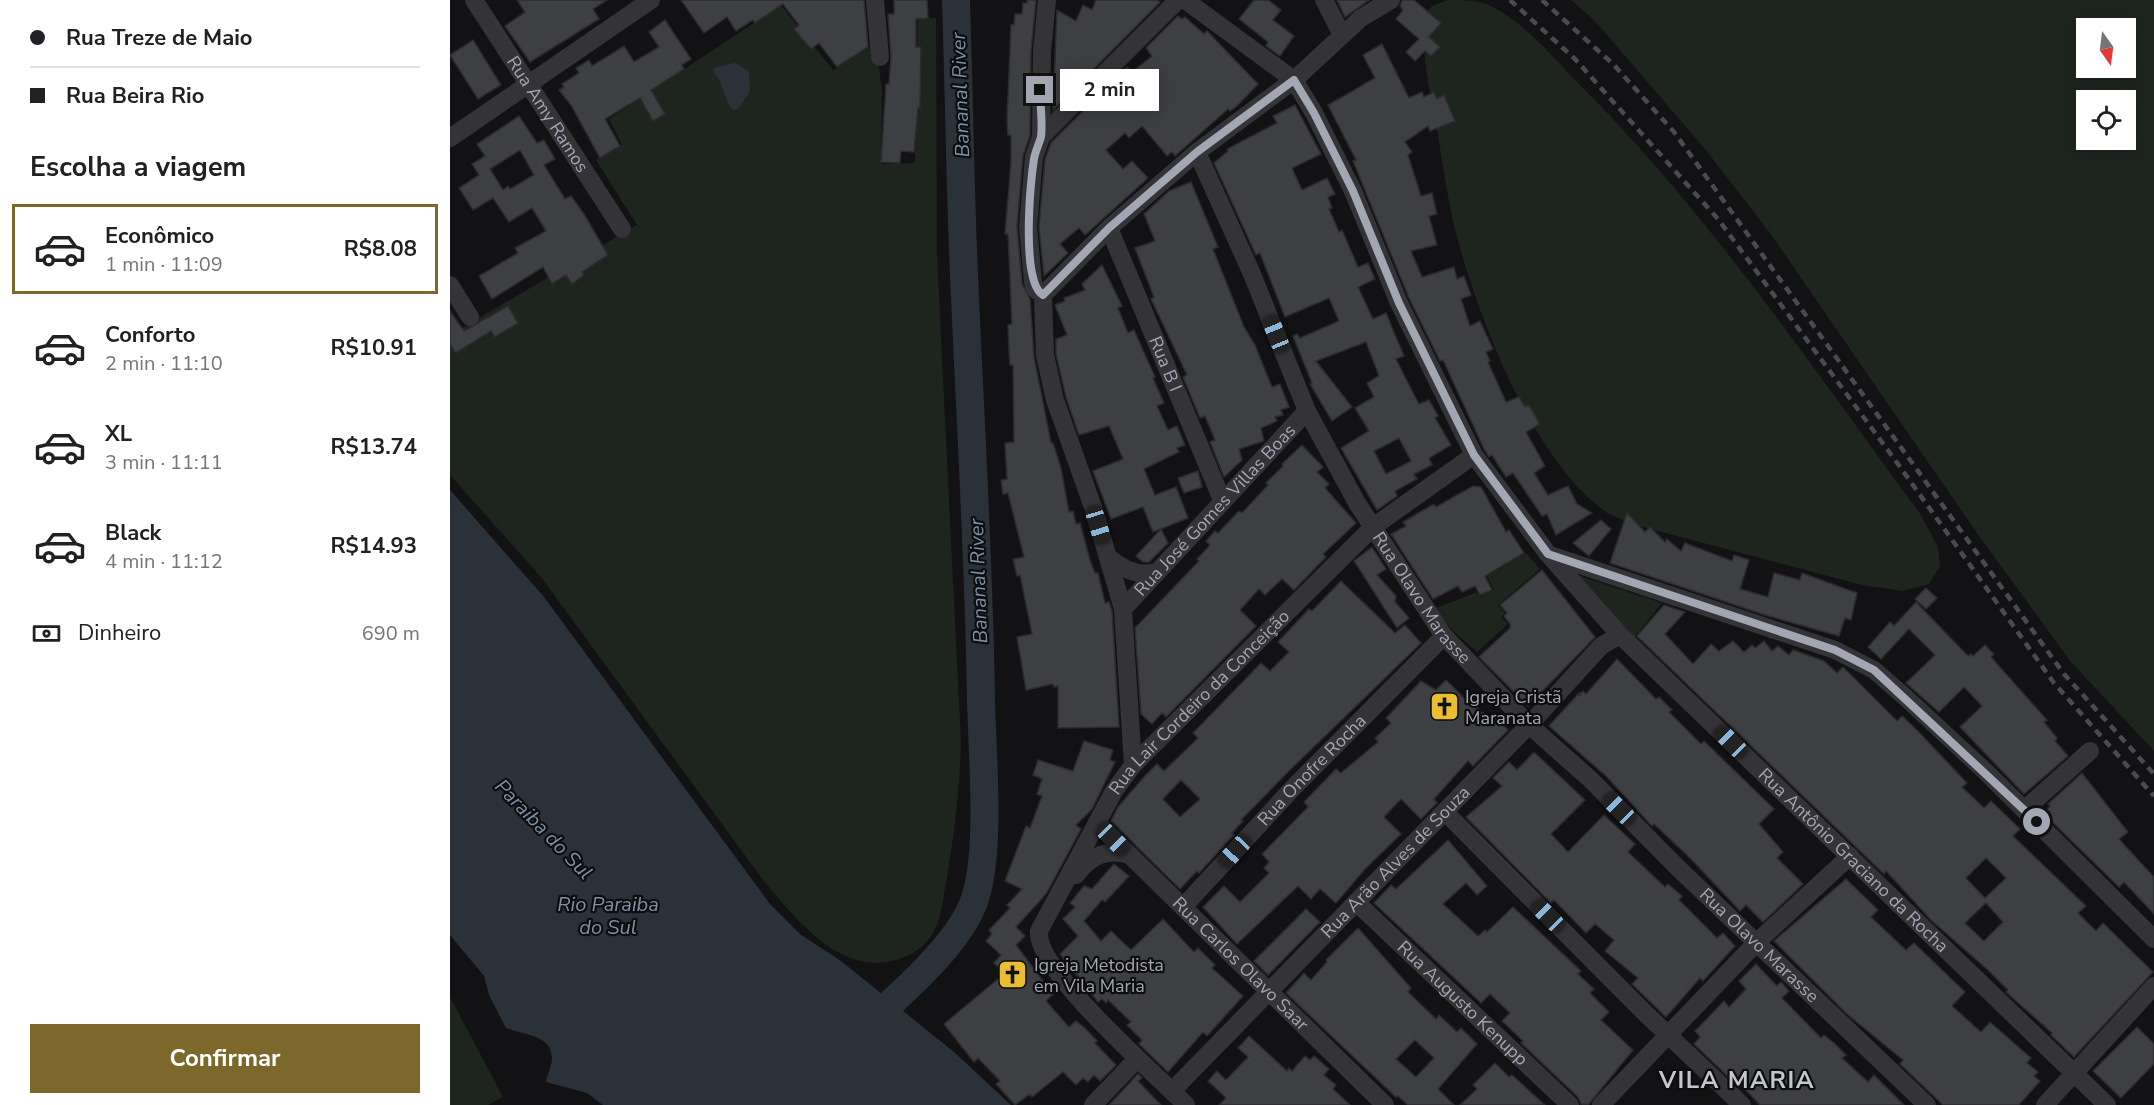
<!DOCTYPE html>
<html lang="pt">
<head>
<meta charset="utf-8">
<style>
	:root { --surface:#fff; --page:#f2f2f2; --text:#202124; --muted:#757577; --line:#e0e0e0; --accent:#7b682a }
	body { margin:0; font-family:"Nunito Sans",sans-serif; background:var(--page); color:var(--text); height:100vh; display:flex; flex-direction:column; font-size:22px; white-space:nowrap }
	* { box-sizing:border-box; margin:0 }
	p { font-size:20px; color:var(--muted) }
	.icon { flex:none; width:33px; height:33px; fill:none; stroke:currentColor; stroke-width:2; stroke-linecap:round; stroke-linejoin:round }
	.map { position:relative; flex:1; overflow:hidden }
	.drawer { display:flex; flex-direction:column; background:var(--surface); width:450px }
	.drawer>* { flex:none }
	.banner { display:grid; align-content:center; height:132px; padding:0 30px; background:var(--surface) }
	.needle { width:39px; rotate:166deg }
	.buttons { position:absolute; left:1626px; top:18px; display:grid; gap:12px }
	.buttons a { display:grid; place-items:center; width:60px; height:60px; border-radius:0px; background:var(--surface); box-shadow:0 3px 15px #0003; font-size:30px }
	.end { position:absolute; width:27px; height:27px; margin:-14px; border:8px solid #a3a7b3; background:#111; box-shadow:0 0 0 3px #111 }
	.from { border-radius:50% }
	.bubble { position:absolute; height:42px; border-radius:0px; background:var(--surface); box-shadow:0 3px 15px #0003; font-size:20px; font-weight:700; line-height:42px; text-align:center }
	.car { position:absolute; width:18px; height:36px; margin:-18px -9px; border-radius:8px; box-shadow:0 0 4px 2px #0007; background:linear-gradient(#222 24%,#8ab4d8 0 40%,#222 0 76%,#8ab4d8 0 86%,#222 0) }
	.banner b { display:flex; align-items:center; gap:21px; height:57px; font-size:22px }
	.banner b+b { border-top:2px solid var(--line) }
	.banner i { width:15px; height:15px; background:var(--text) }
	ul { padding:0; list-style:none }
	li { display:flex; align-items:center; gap:18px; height:90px; margin:0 12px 9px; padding:0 18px; border:3px solid transparent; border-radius:0px }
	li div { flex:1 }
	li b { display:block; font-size:22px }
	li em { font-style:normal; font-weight:700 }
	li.active { border-color:var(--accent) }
	li>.icon { width:54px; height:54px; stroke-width:1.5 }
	h2 { padding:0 30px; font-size:27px; line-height:72px }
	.pay { display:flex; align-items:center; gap:15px; height:66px; padding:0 30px; font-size:22px }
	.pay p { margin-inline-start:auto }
	.action { display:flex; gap:12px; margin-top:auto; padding:12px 30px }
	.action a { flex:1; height:69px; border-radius:0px; background:var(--accent); color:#fff; font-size:24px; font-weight:700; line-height:69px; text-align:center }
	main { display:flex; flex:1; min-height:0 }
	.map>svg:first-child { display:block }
	.green { fill:#1e251f; fill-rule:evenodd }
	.water { fill:#2b3138 }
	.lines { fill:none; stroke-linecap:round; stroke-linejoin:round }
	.river { stroke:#2b3138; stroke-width:28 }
	.building { fill:#3e3f43; stroke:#2c2c2f; stroke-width:1.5; fill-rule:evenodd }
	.street { stroke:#333338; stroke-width:18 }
	.rail { stroke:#4a4b51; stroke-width:4.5; stroke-dasharray:8 6; stroke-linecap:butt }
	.route { stroke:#a3a7b3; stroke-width:8 }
	.labels { text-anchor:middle; stroke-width:4.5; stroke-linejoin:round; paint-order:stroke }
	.street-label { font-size:18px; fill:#a3a7b3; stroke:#0d0d0e }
	.poi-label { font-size:18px; fill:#a3a7b3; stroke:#0d0d0e; text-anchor:start }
	.water-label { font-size:20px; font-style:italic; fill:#7b91ad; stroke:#0d0d0e }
	.district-label { font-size:24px; font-weight:bold; letter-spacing:1.5px; fill:#c4c6cf; stroke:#0d0d0e }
</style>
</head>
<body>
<main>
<section class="drawer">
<div class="banner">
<b><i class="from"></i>Rua Treze de Maio</b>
<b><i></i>Rua Beira Rio</b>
</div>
<h2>Escolha a viagem</h2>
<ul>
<li class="active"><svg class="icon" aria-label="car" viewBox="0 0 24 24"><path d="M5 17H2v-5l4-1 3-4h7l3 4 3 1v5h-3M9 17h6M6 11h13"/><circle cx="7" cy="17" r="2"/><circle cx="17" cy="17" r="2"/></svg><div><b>Econômico</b><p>1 min · 11:09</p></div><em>R$8.08</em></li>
<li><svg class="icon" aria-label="car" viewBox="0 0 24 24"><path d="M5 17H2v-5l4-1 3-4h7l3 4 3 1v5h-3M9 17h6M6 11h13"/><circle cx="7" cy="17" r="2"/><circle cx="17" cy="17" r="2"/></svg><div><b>Conforto</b><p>2 min · 11:10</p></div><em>R$10.91</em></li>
<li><svg class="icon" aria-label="car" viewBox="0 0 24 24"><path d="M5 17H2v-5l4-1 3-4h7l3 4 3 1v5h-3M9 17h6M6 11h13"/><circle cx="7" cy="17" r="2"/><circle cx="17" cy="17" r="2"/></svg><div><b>XL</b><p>3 min · 11:11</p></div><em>R$13.74</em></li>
<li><svg class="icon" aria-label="car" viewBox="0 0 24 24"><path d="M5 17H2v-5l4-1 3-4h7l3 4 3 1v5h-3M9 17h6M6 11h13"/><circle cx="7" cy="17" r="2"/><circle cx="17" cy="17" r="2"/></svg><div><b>Black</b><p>4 min · 11:12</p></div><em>R$14.93</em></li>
</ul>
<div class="pay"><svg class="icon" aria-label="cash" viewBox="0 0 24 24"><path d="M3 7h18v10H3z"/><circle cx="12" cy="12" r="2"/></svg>Dinheiro<p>690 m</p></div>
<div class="action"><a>Confirmar</a></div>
</section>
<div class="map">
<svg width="1704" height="1105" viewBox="0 0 1704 1105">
	<rect width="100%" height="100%" fill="#121113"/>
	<g class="green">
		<path d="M998 0C1012 0 1026 0 1039 5 1073 21 1101 55 1127 82 1258 212 1362 367 1471 515L1488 547 1490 566 1479 584 1453 591 1412 585 1189 526C1178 521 1165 518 1155 511 1080 459 1020 299 1001 212 996 187 992 161 988 135 981 94 970 56 975 14L982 6Z"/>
		<path d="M1121 0H1704V751L1621 662 1529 536 1320 233 1255 149 1145 21ZM1636 28H1676V68H1636ZM1636 100H1676V140H1636Z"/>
		<path d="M331 5 383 70 425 44 432 88 431 164 465 163 468 19 486 18 487 257 511 742C510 790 504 836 496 883 493 897 492 914 486 927 479 943 465 954 449 959 392 979 345 918 313 880L91 577 0 475V335L187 225 146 160 172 145 159 119Z"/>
		<path d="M1076 553 1090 569 1048 605 1055 613 1051 617 1058 624 1027 652 1002 630 986 608 1027 592 1030 596 1044 590 1037 576Z"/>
		<path d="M1124 574 1212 603 1182 640Z"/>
		<path d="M0 997 53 1097 38 1105H0Z"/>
	</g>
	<g class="water">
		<path d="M285 63 299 71 300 91 288 109 283 110C273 100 275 84 264 73V68Z"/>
		<path d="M0 490 94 597 320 904 350 934 391 961 504 1052 561 1105H153L137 1093 96 1082C97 1074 102 1067 102 1058 101 1034 73 1035 56 1028L39 995 34 976 0 935Z"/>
	</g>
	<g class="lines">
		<path class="river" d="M413 1028C448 997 506 947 523 904 542 857 532 753 531 700 529 558 520 416 514 275 510 183 509 92 506 0"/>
	</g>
	<g class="building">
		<path d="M67 0H157L143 9 149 19 80 62 55 26 75 12Z"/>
		<path d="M231 0H414L418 47 387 67 369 43 361 49 344 29 349 25 333 4 305 23 303 20 286 31 277 17 254 33Z"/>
		<path d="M444 0H477L478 18 466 19V47H471L470 108H468L464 152 451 151 450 163 431 162 436 84H439L441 56 438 14H444Z"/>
		<path d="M577 0H586L581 51 580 135 573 156 567 226 572 283 580 299 584 357 601 443H603L611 468 619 512 623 511 626 524 630 523 640 560 645 573H648L655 603 659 602 662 611 669 727 608 728V686L604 687 603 684 576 690 567 637 582 634 570 575 567 576 563 559 574 557 558 493 553 494 551 480 557 479 555 443 564 442 563 365H560L559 351 558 325 562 324 558 234H555L561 162V135H558L557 120 561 25H564L565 14H572L573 3H577Z"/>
		<path d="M646 0H707L710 2 603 110 607 10 626 21 633 5 642 10Z"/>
		<path d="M804 0H818L831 10 823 20 844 36 830 56 816 46 818 42 789 19Z"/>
		<path d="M887 0H919L895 17Z"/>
		<path d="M952 0H964L991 23 979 37 990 47 981 56 975 51 965 61 956 52 969 39 946 19 953 10 950 6Z"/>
		<path d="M728 16 732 19 735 17 754 34 757 31 808 84 787 106 780 111 778 109 725 156 722 152 717 156 692 126 679 138 675 133 656 150 673 169 682 161 698 178 635 235 629 228 610 244 618 253 594 276 589 227 595 159 601 143 677 67 682 72 702 56 696 48Z"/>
		<path d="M215 20 241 59 232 65 234 69 201 90 215 114 203 121 190 98 155 119 170 146 150 158 121 105 109 90 114 87 112 84 129 73 126 68 139 60 142 66 174 46 184 62 209 47 199 32Z"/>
		<path d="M23 40 51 85 28 99 0 55Z"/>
		<path d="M932 44 959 98 972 92 974 97 984 92 987 99 994 95 1005 121 980 131 978 126 955 142 962 152 958 155 971 196 982 193 987 214 979 216 987 245 961 251 972 277 1004 267 1007 279 1014 276 1021 295 1011 299 1020 326 1030 321 1043 349 1036 352 1040 361 1038 362 1056 402 1069 397 1075 407 1079 405 1090 424 1076 432 1095 466 1084 473 1098 495 1118 486 1127 504 1142 513 1106 535 1097 514 1092 516 1063 473 1056 477 1042 455 1039 457 1034 449 993 360 990 361 959 298 903 161 906 160 878 105 925 78 913 55Z"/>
		<path d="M845 105 871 154 842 168 852 190 877 178 885 194 878 197 882 208 879 209 889 232 892 230 908 267 918 263 925 279 908 287 923 319 936 313 954 356 946 359 958 383 969 404 979 400 988 416 985 418 1001 445 979 458 982 465 964 474 967 479 945 491 947 496 927 510 891 448 919 431 905 408 924 397 917 383 929 376 916 342 866 361 902 407 882 421 860 384 862 383 843 336 847 334 850 338 889 321 879 298 835 317 810 253 806 255 764 163 778 151 777 149 827 123 823 116ZM949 438 961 461 936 474 924 451Z"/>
		<path d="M69 116 87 143 94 140 105 159 94 165 115 199 121 196 134 214 158 255 132 272 134 275 122 284 116 275 102 284 93 267 42 299 29 276 68 253 65 248 96 231 82 208 59 222 43 198 23 210 9 188 29 175 22 164 35 156 27 144ZM70 150 84 175 60 189 58 186 53 190 40 169Z"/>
		<path d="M741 182 768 247 763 249 794 327 805 345 822 387 830 384 839 407 831 410 833 415 825 417 827 421 811 428 814 441 789 449 792 460 774 477 760 442 765 440 755 416 750 418 733 377 737 375 701 299 704 297 685 248 705 241 694 214 719 191Z"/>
		<path d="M652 265 672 306 668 308 678 333 684 330 705 377 703 378 714 403 707 406 718 430 727 426 735 445 727 448 729 452 694 469 705 495 726 487 738 518 703 532 693 507 661 519 643 471 673 459 659 426 629 435 616 397 606 354V339L617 335 605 305 615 301 614 298 635 290 632 284Z"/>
		<path d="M58 306 68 323 45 337 41 331 6 353 0 344V311L14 331Z"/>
		<path d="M852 445 873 467 867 472 879 484 875 488 906 523 873 554 876 557 844 590 832 579 815 595 809 589 790 610 806 626 716 717 712 713 702 724 691 714 685 628 749 561 747 559 760 545 756 541 765 531 768 533 789 511 792 513 818 485 816 483 833 466 832 464Z"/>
		<path d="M748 471 752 487 734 493 728 478Z"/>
		<path d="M1023 486 1031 487 1056 532 1059 530 1074 553 1035 576 1042 590 1030 595 1025 586 1012 592 1008 586 983 599 941 534 956 526 953 522 984 504 986 507Z"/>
		<path d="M1177 513 1195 532 1200 527 1215 542 1217 539 1231 551 1235 543 1282 561 1284 555 1299 560 1290 589 1318 597 1324 573 1350 580 1352 573 1407 593 1401 620 1395 618 1389 636 1315 615 1160 563Z"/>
		<path d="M1151 520 1161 529 1139 556 1123 543Z"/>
		<path d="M711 529 718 543 699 562H693L686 556Z"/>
		<path d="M922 547 936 569 927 575 946 596 945 602 959 618 947 628 904 561Z"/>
		<path d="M1092 570 1145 637 1078 706 1029 657 1060 628V624L1054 616 1057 613 1050 605Z"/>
		<path d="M891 581 945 633 955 625 971 643 840 770 791 820 793 821 782 833 784 835 749 873 747 871 730 889 661 821 668 807 693 778 707 764 714 771 748 738 743 733 811 663 820 671 839 652 828 642 859 609 862 611ZM731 780 750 799 730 817 713 799Z"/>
		<path d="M1476 588 1487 598 1476 609 1465 599Z"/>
		<path d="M1466 602 1518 656 1521 654 1523 656 1535 645 1544 654 1541 657 1597 720 1594 722 1607 738 1605 741 1618 756 1574 794 1510 727 1532 706 1514 687 1489 712 1456 683 1485 655 1459 629 1431 659 1418 647 1440 622 1444 626Z"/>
		<path d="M1214 605 1235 612 1215 634 1243 664 1261 644 1269 651 1283 641 1294 652 1302 645 1305 648 1314 641 1322 651 1328 646 1339 655 1343 650 1374 661 1387 673 1393 667 1447 721 1452 716 1467 730 1517 783 1512 787 1534 808 1541 801 1570 829 1563 836 1636 906 1628 913 1646 931 1653 923 1703 972 1624 1057 1601 1035 1602 1033 1556 992 1558 990 1538 970 1482 921 1436 871 1434 874 1187 636ZM1536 858 1556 878 1535 898 1516 878ZM1536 903 1553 922 1534 941 1515 923Z"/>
		<path d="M1167 659 1206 699 1209 697 1222 710 1219 712 1251 744 1254 741 1324 809 1309 824 1333 852 1327 858 1353 884 1313 922 1296 905 1290 911 1240 858 1204 824 1202 826 1156 776 1099 726 1130 692 1129 696 1133 691 1136 694Z"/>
		<path d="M996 680 1019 703 1021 701 1038 718 1042 713 1058 730 1023 766 1018 761 984 799 987 803 971 819 951 799 934 817 951 834 916 868 886 903 870 889 861 899 848 886 787 944 753 907 774 886 790 902 819 873 814 868 819 862 812 854 858 807 854 802 886 769 891 773 928 742 925 738 941 723 936 718 971 681 986 690Z"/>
		<path d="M634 741 663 750 660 760 665 762 642 809 626 825 631 829 596 894 566 927 575 936 566 945 603 994 596 1001 619 1027 626 1021 635 1028 647 1041 645 1043 666 1065 650 1081 644 1075 638 1082 633 1078 626 1085 613 1072 582 1097 580 1094 565 1105 546 1084 550 1081 528 1058 524 1062 494 1024 555 973 544 963 551 955 536 941 542 934 539 930 560 908 557 905 572 889 555 881 576 826 580 828 592 796 587 794 592 779 583 775 588 760 623 771Z"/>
		<path d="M1084 752 1135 800 1101 834 1118 852 1154 815 1185 844 1178 852 1215 887 1218 884 1232 896 1229 900 1267 938 1273 933 1285 946 1253 981 1250 978 1216 1017 1182 984 1188 978 1155 951 1164 940 1145 924 1136 933 1104 900 1101 903 1016 817 1052 786 1043 778 1059 762 1067 770Z"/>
		<path d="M1632 773 1678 832 1669 839 1704 877V914L1674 882 1669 887 1593 813 1600 806 1598 804Z"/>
		<path d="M998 840 1037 886 1027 895 1016 883 993 904 1028 936 1035 930 1037 932 1063 907 1131 971 1128 974 1144 989 1140 993 1159 1012 1151 1020 1183 1050 1138 1105 1131 1104 1128 1097 1071 1043 1073 1041 1052 1021 1060 1013 1040 994 1031 1003 924 903 941 885 946 889Z"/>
		<path d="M664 864 679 876 655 902 652 900 634 921 651 941 661 931 681 950 713 919 744 952 748 948 765 965 762 968 793 996 757 1036 753 1032 718 1072 689 1044 692 1040 677 1025 681 1022 658 1000 656 1003 652 999 648 1002 610 954 628 936 613 919 625 907 620 903 634 886 642 889Z"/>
		<path d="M1396 879 1428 910 1421 917 1456 950 1464 943 1515 992 1502 1006 1531 1032 1540 1022 1581 1058 1577 1063 1588 1072 1584 1076 1590 1081 1569 1105H1493L1450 1064 1453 1060 1397 1014 1324 941Z"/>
		<path d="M856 909 870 922 818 975 804 961Z"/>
		<path d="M908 928 961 988 958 992 986 1019 989 1015 1007 1032 1011 1028 1027 1044 988 1089 1004 1105H958L948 1096 946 1097 836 993 854 973 861 980 877 962 876 960ZM965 1040 984 1058 966 1077 946 1059Z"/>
		<path d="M1306 964 1327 986 1331 982 1339 991 1332 998 1371 1038 1374 1035 1385 1044 1396 1055 1392 1058 1418 1082 1424 1075 1454 1105H1310L1291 1085 1289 1087 1244 1044 1250 1037 1245 1031 1274 1001 1279 1007 1296 989 1289 981Z"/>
		<path d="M1687 1027 1704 1044V1064L1671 1098 1643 1071Z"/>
		<path d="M799 1036 837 1071 839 1068 842 1071 855 1056 860 1060 864 1056 879 1069 874 1075 886 1085 883 1089 900 1105H769L776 1098 758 1081 767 1071 776 1080 798 1057 788 1048Z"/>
		<path d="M1045 1063 1059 1077 1062 1075 1095 1105H1010L1027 1089 1023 1085Z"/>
		<path d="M688 1074 692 1078 688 1081 711 1105H659Z"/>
	</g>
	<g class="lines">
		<g class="street">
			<path id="s1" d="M24 0 172 229"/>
			<path d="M425 0 430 57"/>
			<path id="s2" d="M735 0 844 80 864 113 903 191 949 303 1024 455 1098 554 1170 635 1657 1105"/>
			<path d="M874 0 892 35"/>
			<path d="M591 137 728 0"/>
			<path d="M0 138 201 0"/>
			<path id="s3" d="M747 152 802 274 857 411 907 503 994 636 1079 725 1140 779 1228 868 1477 1105"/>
			<path id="s4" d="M659 228 772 500"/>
			<path d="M0 285 20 317"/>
			<path d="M593 295 585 289 583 282 578 227 584 157 591 137 592 51 597 0"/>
			<path d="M1100 555 1385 650 1424 670 1455 697 1537 773 1704 939"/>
			<path d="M658 557C672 569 688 577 707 572"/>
			<path id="s5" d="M673 609 857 411"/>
			<path d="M683 765 673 609 644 510 605 400 595 355 593 295 659 228 747 152 844 80 911 18 941 0"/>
			<path d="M1574 810 1640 751"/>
			<path d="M995 812 1196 1014 1292 1105"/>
			<path id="s6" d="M647 823 935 1105"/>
			<path d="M626 875C640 856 657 848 680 855"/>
			<path id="s7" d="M906 902 1120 1105"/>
			<path id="s8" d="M733 907 842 789 994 636"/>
			<path id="s9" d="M722 1091 1079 725 1151 646 1170 635"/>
			<path d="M643 1105 686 1060"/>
			<path id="s10" d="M736 1105C707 1075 584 969 589 931L664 791 683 765 923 527 1024 455"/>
			<path d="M1151 1105 1308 941 1400 856"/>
			<path d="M1595 1105 1704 986"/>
		</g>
		<g class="rail">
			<path d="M1060 0 1125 59 1268 219 1448 464 1604 683 1704 796"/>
			<path d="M1092 0 1164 65 1224 132 1614 674 1704 774"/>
		</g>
	</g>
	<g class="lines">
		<path class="route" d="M590 90C590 105 593 122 591 137 589 144 585 152 584 159 580 183 571 283 593 295L659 228 747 152 844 80 864 113 903 191 949 303 1024 455 1098 554 1385 650 1424 670 1587 822"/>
	</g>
	<defs>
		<symbol id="church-square" viewBox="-11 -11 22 22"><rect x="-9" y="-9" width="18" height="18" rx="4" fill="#eabe32" stroke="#0d0d0e"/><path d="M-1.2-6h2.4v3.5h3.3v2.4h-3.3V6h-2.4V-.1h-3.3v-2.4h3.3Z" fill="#111"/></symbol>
	</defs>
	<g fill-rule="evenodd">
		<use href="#church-square" x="978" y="690" width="33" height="33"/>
		<use href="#church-square" x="546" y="958" width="33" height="33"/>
	</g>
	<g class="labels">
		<g class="street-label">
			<text dy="6" stroke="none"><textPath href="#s1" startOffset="136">Rua Amy Ramos</textPath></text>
			<text dy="6" stroke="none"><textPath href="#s4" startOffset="147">Rua B I</textPath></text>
			<text dy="6" stroke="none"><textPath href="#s5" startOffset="135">Rua José Gomes Villas Boas</textPath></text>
			<text dy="6" stroke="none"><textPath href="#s3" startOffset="501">Rua Olavo Marasse</textPath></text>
			<text dy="6" stroke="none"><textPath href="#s10" startOffset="513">Rua Lair Cordeiro da Conceição</textPath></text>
			<text dy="6" stroke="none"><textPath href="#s8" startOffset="188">Rua Onofre Rocha</textPath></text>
			<text dy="6" stroke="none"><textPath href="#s2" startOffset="1108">Rua Antônio Graciano da Rocha</textPath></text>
			<text dy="6" stroke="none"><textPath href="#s9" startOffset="320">Rua Arão Alves de Souza</textPath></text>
			<text dy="6" stroke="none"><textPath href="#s3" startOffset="987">Rua Olavo Marasse</textPath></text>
			<text dy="6" stroke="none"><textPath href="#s6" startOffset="201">Rua Carlos Olavo Saar</textPath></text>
			<text dy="6" stroke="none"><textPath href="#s7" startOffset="147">Rua Augusto Kenupp</textPath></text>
		</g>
		<g class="poi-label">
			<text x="1015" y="703">Igreja Cristã<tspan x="1015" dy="21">Maranata</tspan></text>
			<text x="584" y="971">Igreja Metodista<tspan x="584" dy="21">em Vila Maria</tspan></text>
		</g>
		<g class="water-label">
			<text transform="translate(510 95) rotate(-92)" y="7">Bananal River</text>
			<text transform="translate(528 581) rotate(-92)" y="7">Bananal River</text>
			<text transform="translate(94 829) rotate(46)" y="7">Paraiba do Sul</text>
			<text x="158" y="911">Rio Paraiba<tspan x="158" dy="23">do Sul</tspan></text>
		</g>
		<g class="district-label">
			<text x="1287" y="1088">VILA MARIA</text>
		</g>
	</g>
</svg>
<div class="buttons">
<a><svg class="needle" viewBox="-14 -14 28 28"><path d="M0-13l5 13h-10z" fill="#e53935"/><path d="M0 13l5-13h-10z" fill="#757577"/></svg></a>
<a><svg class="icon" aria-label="locate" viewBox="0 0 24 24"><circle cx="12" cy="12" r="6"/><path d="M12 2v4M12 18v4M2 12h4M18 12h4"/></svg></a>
</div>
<i class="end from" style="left:1587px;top:822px"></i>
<i class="end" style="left:590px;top:90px"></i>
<div class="bubble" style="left:610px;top:69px;width:99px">2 min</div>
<i class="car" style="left:826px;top:334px;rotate:338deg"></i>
<i class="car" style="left:648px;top:525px;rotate:163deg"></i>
<i class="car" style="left:1281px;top:742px;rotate:315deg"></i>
<i class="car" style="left:1169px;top:809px;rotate:315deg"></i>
<i class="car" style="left:663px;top:839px;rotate:135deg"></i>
<i class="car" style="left:785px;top:851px;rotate:223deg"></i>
<i class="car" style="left:1098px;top:916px;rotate:315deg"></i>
</div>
</main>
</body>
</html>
